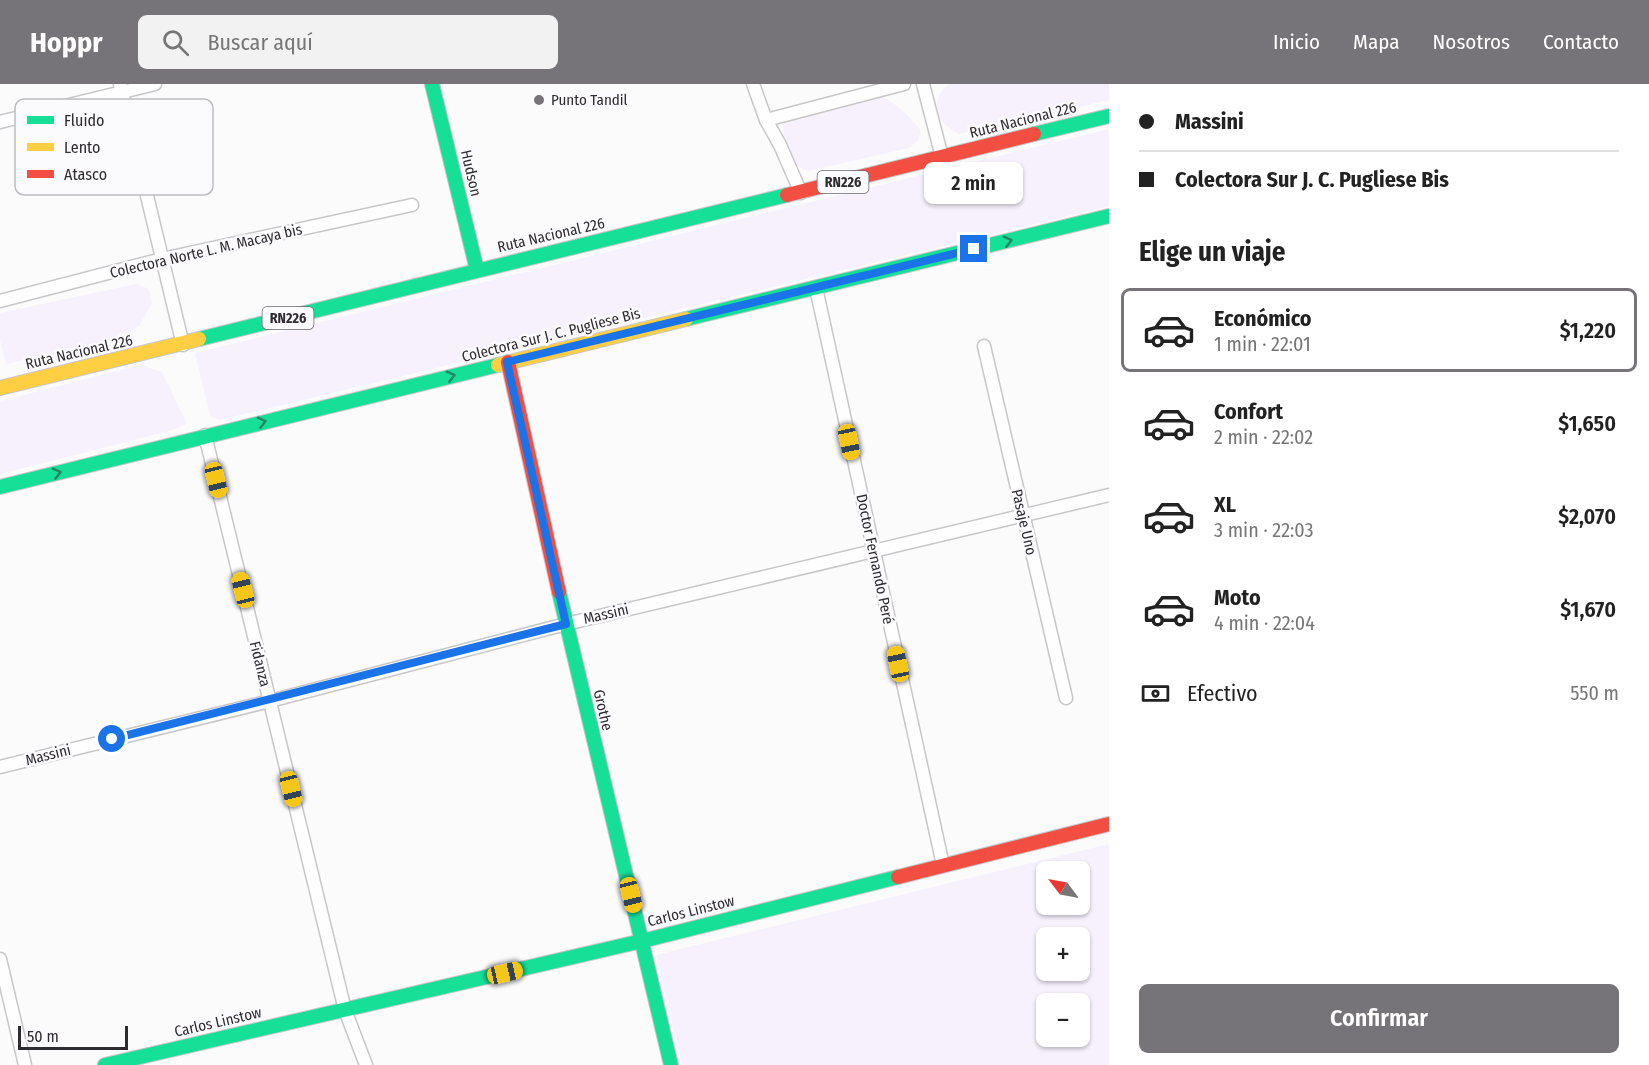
<!DOCTYPE html>
<html lang="es">
<head>
<meta charset="utf-8">
<style>
	:root { --surface:#fff; --page:#f2f2f2; --text:#222; --muted:#767676; --line:#e0e0e0; --accent:#767478 }
	body { margin:0; font-family:"Fira Sans Condensed",sans-serif; background:var(--page); color:var(--text); height:100vh; display:flex; flex-direction:column; font-size:22px; white-space:nowrap }
	* { box-sizing:border-box; margin:0 }
	p { font-size:20px; color:var(--muted) }
	.icon { flex:none; width:33px; height:33px; fill:none; stroke:currentColor; stroke-width:2; stroke-linecap:round; stroke-linejoin:round }
	.map { position:relative; flex:1; overflow:hidden }
	.sheet { display:flex; flex-direction:column; background:var(--surface); width:540px }
	.sheet>* { flex:none }
	.guide { display:grid; align-content:center; height:132px; padding:0 30px; background:var(--surface) }
	.needle { width:39px; rotate:302deg }
	.buttons { position:absolute; left:1036px; top:777px; display:grid; gap:12px }
	.buttons a { display:grid; place-items:center; width:54px; height:54px; border-radius:9px; background:var(--surface); box-shadow:0 2px 4px #0004; font-size:30px }
	.scale { position:absolute; left:18px; bottom:15px; width:110px; box-sizing:border-box; padding-left:6px; border:3px solid #2e2b31; border-top:0; font-size:16px; line-height:21px; white-space:nowrap; color:#2e2b31; -webkit-text-stroke:4px #fbfafd; paint-order:stroke }
	.end { position:absolute; width:27px; height:27px; margin:-14px; border:8px solid #1a73e8; background:#fff; box-shadow:0 0 0 3px #fff }
	.from { border-radius:50% }
	.bubble { position:absolute; height:42px; border-radius:9px; background:var(--surface); box-shadow:0 2px 4px #0004; font-size:20px; font-weight:600; line-height:42px; text-align:center }
	.car { position:absolute; width:18px; height:36px; margin:-18px -9px; border-radius:8px; box-shadow:0 0 4px 2px #0007; background:linear-gradient(#f5c518 24%,#345 0 40%,#f5c518 0 76%,#345 0 86%,#f5c518 0) }
	.guide b { display:flex; align-items:center; gap:21px; height:57px; font-size:22px }
	.guide b+b { border-top:2px solid var(--line) }
	.guide i { width:15px; height:15px; background:var(--text) }
	ul { padding:0; list-style:none }
	li { display:flex; align-items:center; gap:18px; height:84px; margin:0 12px 9px; padding:0 18px; border:3px solid transparent; border-radius:9px }
	li div { flex:1 }
	li b { display:block; font-size:22px }
	li em { font-style:normal; font-weight:600 }
	li.active { border-color:var(--accent) }
	li>.icon { width:54px; height:54px; stroke-width:1.5 }
	h2 { padding:0 30px; font-size:27px; line-height:72px }
	.pay { display:flex; align-items:center; gap:15px; height:66px; padding:0 30px; font-size:22px }
	.pay p { margin-inline-start:auto }
	.cta { display:flex; gap:12px; margin-top:auto; padding:12px 30px }
	.cta a { flex:1; height:69px; border-radius:9px; background:var(--accent); color:#fff; font-size:24px; font-weight:600; line-height:69px; text-align:center }
	header { display:flex; align-items:center; gap:36px; box-sizing:border-box; height:84px; padding:0 30px; background:var(--accent); color:#fff }
	header strong { font-size:28px }
	nav { display:flex; gap:33px; margin-inline-start:auto; font-size:21px }
	.search { width:420px; height:54px; background:var(--page); display:flex; align-items:center; gap:15px; box-sizing:border-box; padding:0 21px; border-radius:9px; color:var(--muted); font-size:22px }
	main { display:flex; flex:1; min-height:0 }
	.map>svg:first-child { display:block }
	.green { fill:#f6f1fd; fill-rule:evenodd }
	.lines { fill:none; stroke-linecap:round; stroke-linejoin:round }
	.street-casing { stroke:#c7c6c9; stroke-width:15 }
	.fast-casing { stroke:#c7c6c9; stroke-width:16 }
	.slow-casing { stroke:#c7c6c9; stroke-width:16 }
	.jam-casing { stroke:#c7c6c9; stroke-width:16 }
	.street { stroke:#fefeff; stroke-width:12 }
	.fast { stroke:#16e098; stroke-width:14 }
	.slow { stroke:#ffcf43; stroke-width:14 }
	.jam { stroke:#f24e42; stroke-width:14 }
	.oneway { stroke:#228664 }
	.route { stroke:#1a73e8; stroke-width:8 }
	.poi-dot { fill:#767478; stroke:#fbfafd; stroke-width:2 }
	.labels { text-anchor:middle; stroke-width:5; stroke-linejoin:round; paint-order:stroke }
	.shield { fill:#fbfafd; stroke:#6c696e; stroke-width:1.5 }
	.shield-label { font-size:14px; font-weight:bold; fill:#2e2b31 }
	.poi-label { font-size:15px; fill:#2e2b31; stroke:#fbfafd; text-anchor:start }
	.street-label { font-size:15px; fill:#2e2b31; stroke:#fbfafd }
	.key { fill:#fbfafd; stroke:#bebcc0; stroke-width:1.5 }
	.key-label { font-size:16px; fill:#2e2b31 }
</style>
</head>
<body>
<header>
<strong>Hoppr</strong>
<div class="search"><svg class="icon" aria-label="search" viewBox="0 0 24 24"><circle cx="10" cy="10" r="6"/><path d="M15 15l6 6"/></svg>Buscar aquí</div>
<nav><a>Inicio</a><a>Mapa</a><a>Nosotros</a><a>Contacto</a></nav>
</header>
<main>
<div class="map">
<svg width="1109" height="981" viewBox="0 0 1109 981">
	<rect width="100%" height="100%" fill="#fbfbfc"/>
	<g class="green">
		<path d="M949 0H1109V16L959 50C936 40 928 17 949 0Z"/>
		<path d="M875 11C893 15 910 33 921 47L918 56 909 64 808 87C789 82 780 56 784 37Z"/>
		<path d="M1109 45V122L220 336 210 332 195 269Z"/>
		<path d="M136 200 149 205 152 219 139 242 111 256 6 280 0 256V229Z"/>
		<path d="M141 281 162 288 187 340 173 346 0 390V317Z"/>
		<path d="M1109 760V981H682L656 871ZM1047 788H1080V820H1047ZM1047 854H1080V886H1047ZM1047 920H1080V952H1047Z"/>
	</g>
	<g class="lines">
		<defs>
			<g id="street">
				<path d="M120 0 183 261"/>
				<path d="M753 0 766 36 780 61 801 109"/>
				<path d="M923 0 942 73"/>
				<path d="M766 36 904 0"/>
				<path d="M0 38 155 0"/>
				<path d="M816 204 943 781"/>
				<path d="M0 217 162 175 412 121"/>
				<path d="M984 262 1066 614"/>
				<path d="M205 351 345 926 366 981"/>
				<path d="M0 683 270 617 566 540 1109 411"/>
				<path d="M0 875 25 981"/>
			</g>
			<g id="fast">
				<path d="M432 0 477 186"/>
				<path d="M1034 50 1109 32"/>
				<path d="M686 235 1109 132"/>
				<path d="M199 255 787 111"/>
				<path d="M0 403 498 281"/>
				<path d="M559 508 671 981"/>
				<path d="M105 981 642 857 898 793"/>
			</g>
			<g id="slow">
				<path d="M498 281 686 235"/>
				<path d="M0 304 199 255"/>
			</g>
			<g id="jam">
				<path d="M787 111 1034 50"/>
				<path d="M508 278 559 508"/>
				<path d="M898 793 1109 740"/>
			</g>
		</defs>
		<use href="#street" class="street-casing"/>
		<use href="#fast" class="fast-casing"/>
		<use href="#slow" class="slow-casing"/>
		<use href="#jam" class="jam-casing"/>
		<use href="#street" class="street"/>
		<use href="#fast" class="fast"/>
		<use href="#slow" class="slow"/>
		<use href="#jam" class="jam"/>
	</g>
	<defs><path id="oneway-chevron" d="M-2-3.5L2.5 0L-2 3.5" fill="none" stroke-width="1.6" stroke-linecap="round" stroke-linejoin="round" transform="scale(1.5)"/></defs>
	<g class="oneway">
		<use href="#oneway-chevron" transform="translate(1008 157) rotate(-14)"/>
		<use href="#oneway-chevron" transform="translate(451 292) rotate(-14)"/>
		<use href="#oneway-chevron" transform="translate(262 338) rotate(-14)"/>
		<use href="#oneway-chevron" transform="translate(57 389) rotate(-14)"/>
	</g>
	<g class="lines">
		<path class="route" d="M112 655 566 540 507 278 974 165"/>
	</g>
	<circle class="poi-dot" cx="539" cy="16" r="6"/>
	<g class="labels">
		<g class="shield">
			<rect x="817.5" y="87" width="51" height="22" rx="4.5"/>
			<rect x="262.5" y="223" width="51" height="22" rx="4.5"/>
		</g>
		<g class="shield-label">
			<text x="843" y="103">RN226</text>
			<text x="288" y="239">RN226</text>
		</g>
		<g class="poi-label">
			<text x="551" y="21">Punto Tandil</text>
		</g>
		<g class="street-label">
			<text transform="translate(1023 36) rotate(-14)" y="5">Ruta Nacional 226</text>
			<text transform="translate(471 89) rotate(77)" y="5">Hudson</text>
			<text transform="translate(551 151) rotate(-13)" y="5">Ruta Nacional 226</text>
			<text transform="translate(206 167) rotate(-13)" y="5">Colectora Norte L. M. Macaya bis</text>
			<text transform="translate(551 251) rotate(-14)" y="5">Colectora Sur J. C. Pugliese Bis</text>
			<text transform="translate(79 268) rotate(-13)" y="5">Ruta Nacional 226</text>
			<text transform="translate(1024 438) rotate(77)" y="5">Pasaje Uno</text>
			<text transform="translate(875 475) rotate(78)" y="5">Doctor Fernando Peré</text>
			<text transform="translate(606 530) rotate(-13)" y="5">Massini</text>
			<text transform="translate(260 580) rotate(76)" y="5">Fidanza</text>
			<text transform="translate(603 626) rotate(77)" y="5">Grothe</text>
			<text transform="translate(48 671) rotate(-14)" y="5">Massini</text>
			<text transform="translate(691 827) rotate(-14)" y="5">Carlos Linstow</text>
			<text transform="translate(218 938) rotate(-13)" y="5">Carlos Linstow</text>
		</g>
	</g>
	<rect x="15" y="15" width="198" height="96" rx="9" class="key"/>
	<rect x="27" y="32" width="27" height="8" fill="#16e098"/>
	<rect x="27" y="59" width="27" height="8" fill="#ffcf43"/>
	<rect x="27" y="86" width="27" height="8" fill="#f24e42"/>
	<g class="key-label">
		<text x="64" y="42">Fluido</text>
		<text x="64" y="69">Lento</text>
		<text x="64" y="96">Atasco</text>
	</g>
</svg>
<div class="buttons">
<a><svg class="needle" viewBox="-14 -14 28 28"><path d="M0-13l5 13h-10z" fill="#e53935"/><path d="M0 13l5-13h-10z" fill="#767676"/></svg></a>
<a>+</a>
<a>−</a>
</div>
<div class="scale">50 m</div>
<i class="end from" style="left:112px;top:655px"></i>
<i class="end" style="left:974px;top:165px"></i>
<div class="bubble" style="left:924px;top:78px;width:99px">2 min</div>
<i class="car" style="left:849px;top:358px;rotate:168deg"></i>
<i class="car" style="left:216px;top:396px;rotate:166deg"></i>
<i class="car" style="left:243px;top:506px;rotate:346deg"></i>
<i class="car" style="left:898px;top:580px;rotate:348deg"></i>
<i class="car" style="left:291px;top:705px;rotate:166deg"></i>
<i class="car" style="left:631px;top:811px;rotate:166deg"></i>
<i class="car" style="left:505px;top:889px;rotate:77deg"></i>
</div>
<section class="sheet">
<div class="guide">
<b><i class="from"></i>Massini</b>
<b><i></i>Colectora Sur J. C. Pugliese Bis</b>
</div>
<h2>Elige un viaje</h2>
<ul>
<li class="active"><svg class="icon" aria-label="car" viewBox="0 0 24 24"><path d="M5 17H2v-5l4-1 3-4h7l3 4 3 1v5h-3M9 17h6M6 11h13"/><circle cx="7" cy="17" r="2"/><circle cx="17" cy="17" r="2"/></svg><div><b>Económico</b><p>1 min · 22:01</p></div><em>$1,220</em></li>
<li><svg class="icon" aria-label="car" viewBox="0 0 24 24"><path d="M5 17H2v-5l4-1 3-4h7l3 4 3 1v5h-3M9 17h6M6 11h13"/><circle cx="7" cy="17" r="2"/><circle cx="17" cy="17" r="2"/></svg><div><b>Confort</b><p>2 min · 22:02</p></div><em>$1,650</em></li>
<li><svg class="icon" aria-label="car" viewBox="0 0 24 24"><path d="M5 17H2v-5l4-1 3-4h7l3 4 3 1v5h-3M9 17h6M6 11h13"/><circle cx="7" cy="17" r="2"/><circle cx="17" cy="17" r="2"/></svg><div><b>XL</b><p>3 min · 22:03</p></div><em>$2,070</em></li>
<li><svg class="icon" aria-label="car" viewBox="0 0 24 24"><path d="M5 17H2v-5l4-1 3-4h7l3 4 3 1v5h-3M9 17h6M6 11h13"/><circle cx="7" cy="17" r="2"/><circle cx="17" cy="17" r="2"/></svg><div><b>Moto</b><p>4 min · 22:04</p></div><em>$1,670</em></li>
</ul>
<div class="pay"><svg class="icon" aria-label="cash" viewBox="0 0 24 24"><path d="M3 7h18v10H3z"/><circle cx="12" cy="12" r="2"/></svg>Efectivo<p>550 m</p></div>
<div class="cta"><a>Confirmar</a></div>
</section>
</main>
</body>
</html>
